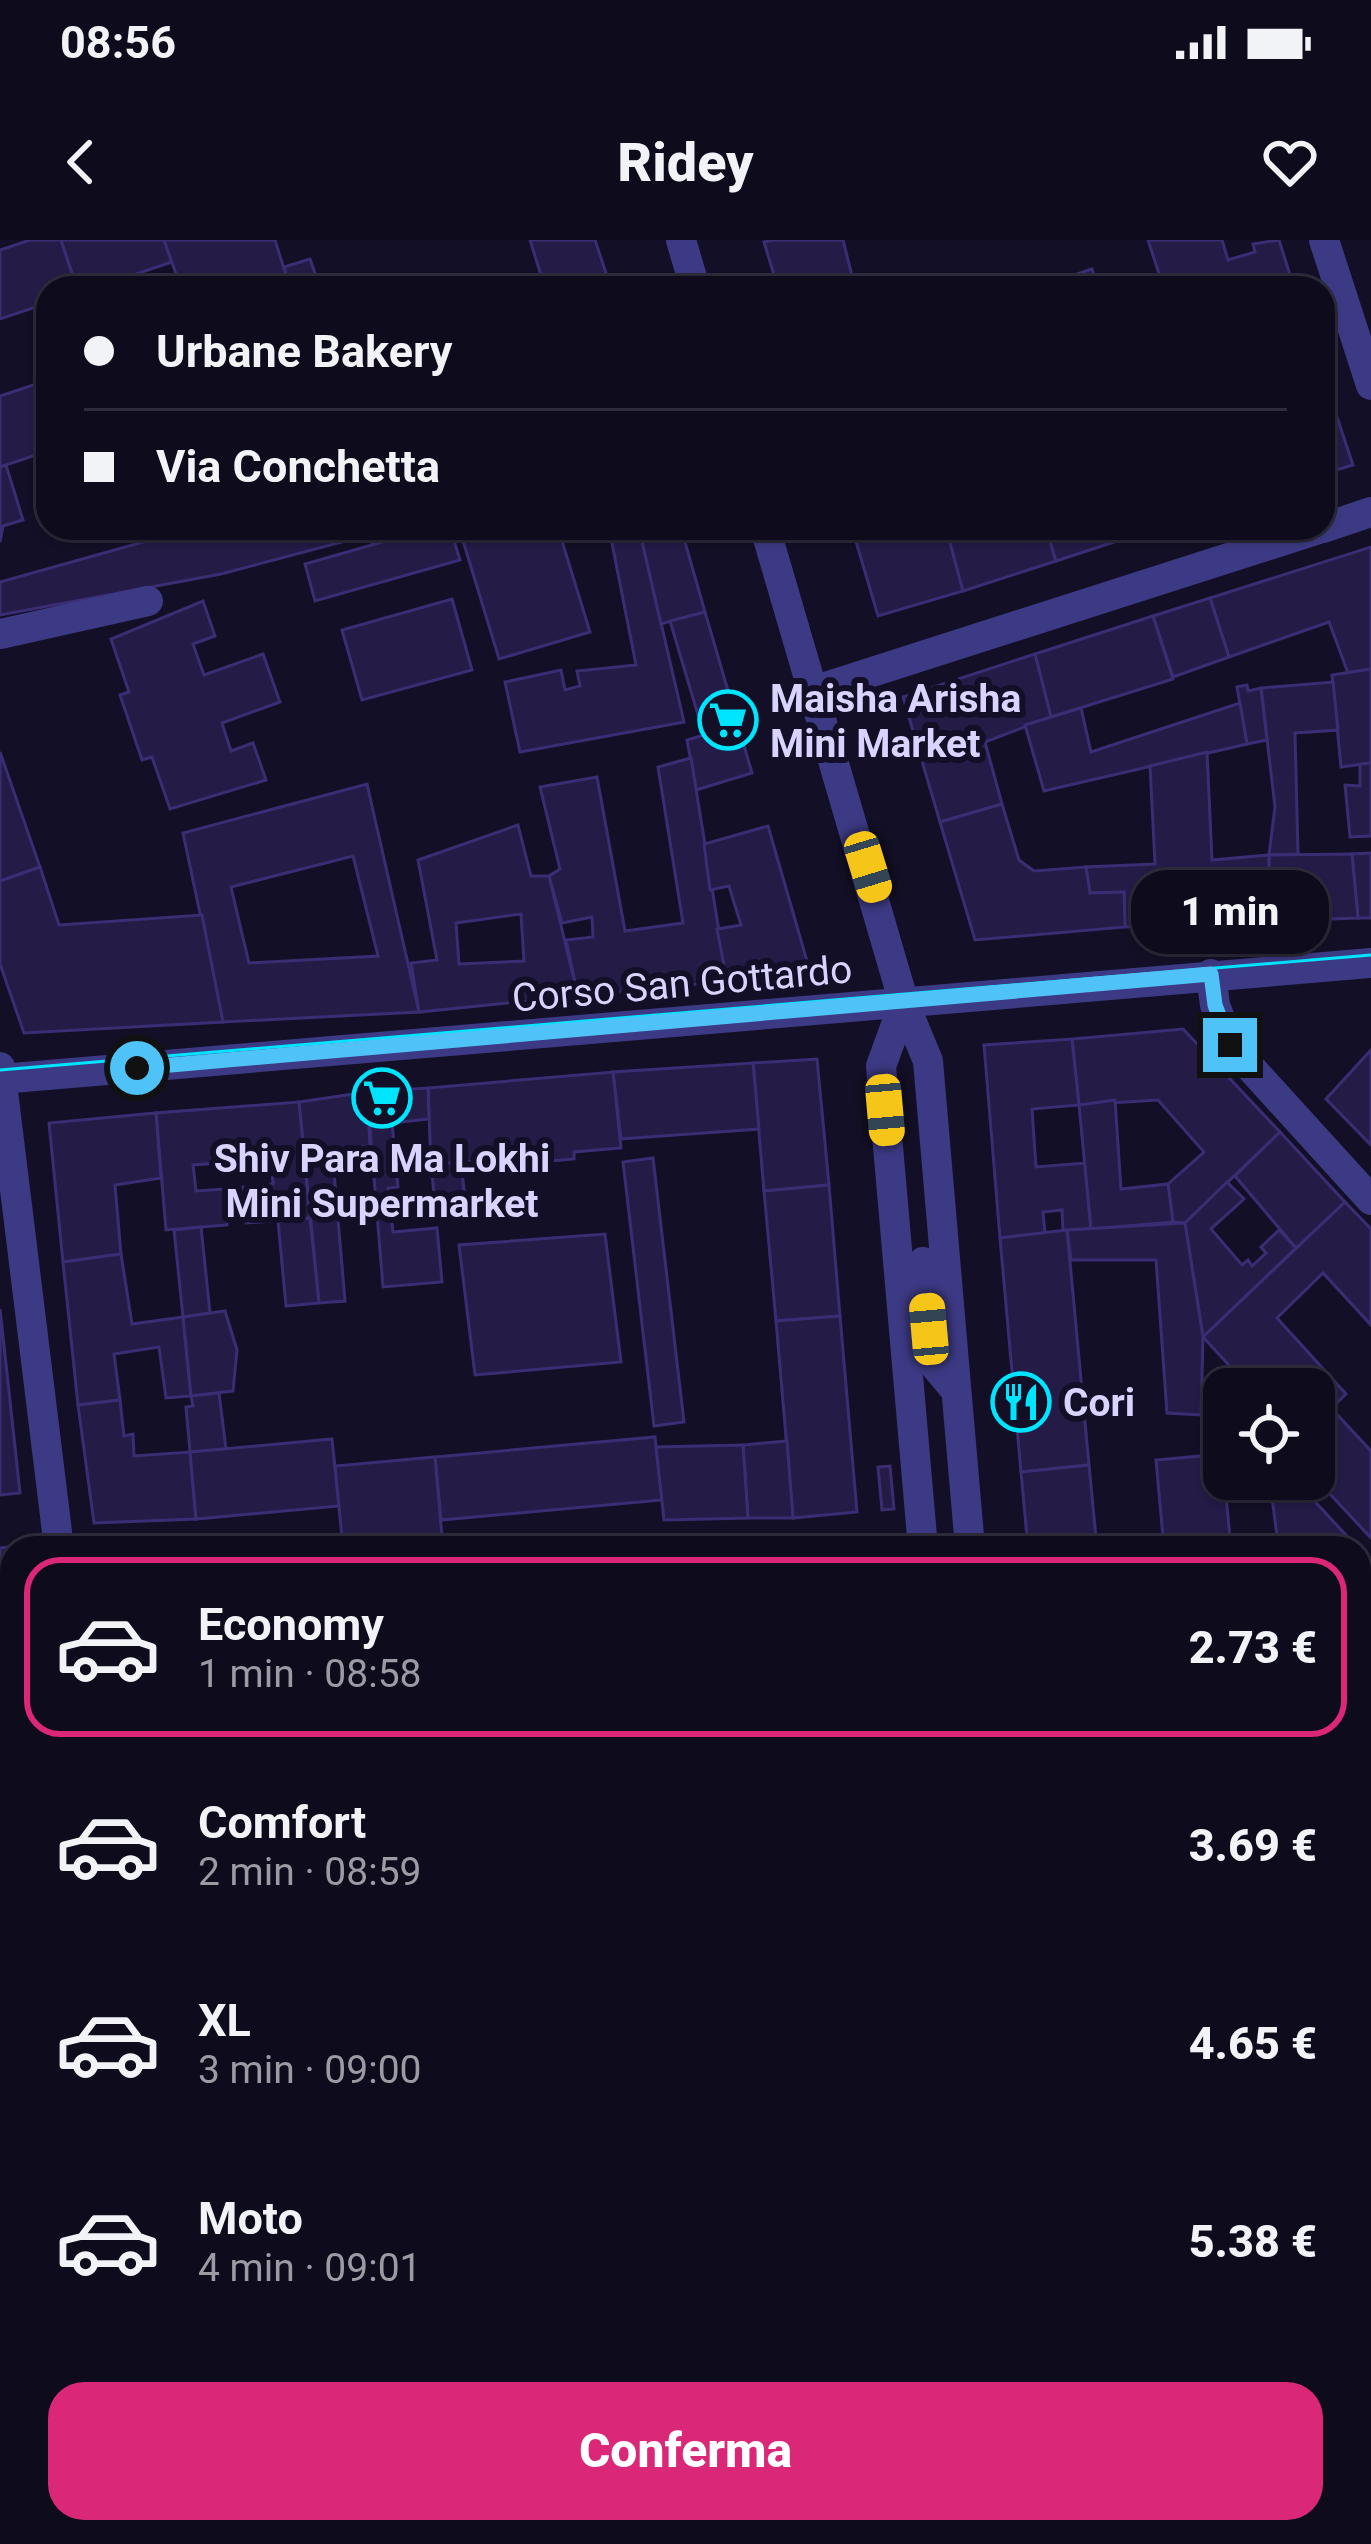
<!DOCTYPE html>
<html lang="it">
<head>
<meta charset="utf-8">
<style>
	:root { --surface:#0e0b1c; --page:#171425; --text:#f1f3f6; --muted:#9b9ba3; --line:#2e2b3b; --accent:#db2777 }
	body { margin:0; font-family:Roboto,sans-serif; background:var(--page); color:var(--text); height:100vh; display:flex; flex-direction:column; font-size:45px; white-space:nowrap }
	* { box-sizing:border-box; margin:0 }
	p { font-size:39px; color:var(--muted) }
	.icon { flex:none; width:66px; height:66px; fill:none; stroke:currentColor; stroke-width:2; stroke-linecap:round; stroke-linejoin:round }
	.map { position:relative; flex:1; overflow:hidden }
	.drawer { position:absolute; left:0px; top:1296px; width:1371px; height:1008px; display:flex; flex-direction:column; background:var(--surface); border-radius:36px 36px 0 0; box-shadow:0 3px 9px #0004,0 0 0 3px var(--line) }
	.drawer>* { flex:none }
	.banner { position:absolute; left:36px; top:36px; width:1299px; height:264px; border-radius:36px; box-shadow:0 3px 9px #0004,0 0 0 3px var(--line); display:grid; align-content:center; height:264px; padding:0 48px; background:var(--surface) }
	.buttons { position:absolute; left:1203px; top:1128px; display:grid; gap:24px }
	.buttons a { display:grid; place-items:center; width:132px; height:132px; border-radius:24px; background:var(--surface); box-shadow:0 3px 9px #0004,0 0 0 3px var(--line); font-size:60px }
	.end { position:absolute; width:54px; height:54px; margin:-27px; border:15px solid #4fc3f7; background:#111; box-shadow:0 0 0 6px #111 }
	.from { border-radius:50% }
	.bubble { position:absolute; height:84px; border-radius:36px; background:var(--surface); box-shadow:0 3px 9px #0004,0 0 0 3px var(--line); font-size:39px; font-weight:800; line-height:84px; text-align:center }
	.car { position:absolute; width:36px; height:72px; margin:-36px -18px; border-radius:15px; box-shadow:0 0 9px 3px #0007; background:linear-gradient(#f5c518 24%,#345 0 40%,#f5c518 0 76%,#345 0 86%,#f5c518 0) }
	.banner b { display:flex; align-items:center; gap:42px; height:114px; font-size:45px }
	.banner b+b { border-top:3px solid var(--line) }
	.banner i { width:30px; height:30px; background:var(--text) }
	ul { padding:21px 0 0; list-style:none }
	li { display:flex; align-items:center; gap:36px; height:180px; margin:0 24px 18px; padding:0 24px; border:6px solid transparent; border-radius:36px }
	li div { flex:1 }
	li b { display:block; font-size:45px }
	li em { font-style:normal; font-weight:800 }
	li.on { border-color:var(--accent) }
	li>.icon { width:108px; height:108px; stroke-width:1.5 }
	.cta { display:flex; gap:24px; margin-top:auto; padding:24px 48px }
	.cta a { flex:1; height:138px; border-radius:36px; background:var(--accent); color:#fff; font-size:48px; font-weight:800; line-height:138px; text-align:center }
	.status { display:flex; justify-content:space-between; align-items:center; height:84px; padding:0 60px; background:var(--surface); direction:ltr }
	.status svg { height:33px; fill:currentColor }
	header { display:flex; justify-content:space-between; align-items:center; height:156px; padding:0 48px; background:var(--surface); font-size:54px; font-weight:800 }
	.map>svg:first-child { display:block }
	.building { fill:#241b47; stroke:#3b2d73; stroke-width:3; fill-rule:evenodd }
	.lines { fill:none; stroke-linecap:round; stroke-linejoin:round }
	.minor { stroke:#3d3a85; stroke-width:30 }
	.tram { stroke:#00e5ff; stroke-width:3 }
	.route { stroke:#4fc3f7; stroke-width:15 }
	.labels { text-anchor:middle; stroke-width:12; stroke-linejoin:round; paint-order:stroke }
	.poi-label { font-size:39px; font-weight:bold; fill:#d9d4ff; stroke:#130f26; text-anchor:start }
	.street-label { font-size:39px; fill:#d9d4ff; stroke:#130f26 }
</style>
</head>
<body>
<div class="status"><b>08:56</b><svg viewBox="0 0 49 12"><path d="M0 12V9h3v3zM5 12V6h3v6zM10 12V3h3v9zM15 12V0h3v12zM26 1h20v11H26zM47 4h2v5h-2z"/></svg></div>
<header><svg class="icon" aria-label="back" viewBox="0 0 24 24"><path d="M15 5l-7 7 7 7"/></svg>Ridey<svg class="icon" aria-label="heart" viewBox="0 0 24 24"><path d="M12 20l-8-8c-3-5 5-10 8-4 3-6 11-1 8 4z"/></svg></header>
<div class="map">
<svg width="1371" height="2304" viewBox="0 0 1371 2304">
	<rect width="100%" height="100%" fill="#130f26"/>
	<g class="building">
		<path d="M30 0H61L77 48H48V63L0 79V10Z"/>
		<path d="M61 0H164L172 22 94 48H77Z"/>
		<path d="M164 0H275L290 48H181Z"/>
		<path d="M530 0H595L611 48H545Z"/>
		<path d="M773 0H843L855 48H778L764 2Z"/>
		<path d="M1148 0H1222L1228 20 1255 12 1253 4 1279 0 1291 38 1259 48H1144L1162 43Z"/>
		<path d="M310 19 320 48H290L284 27Z"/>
		<path d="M1092 29 1099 48H1036Z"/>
		<path d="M1323 135 1353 225 1323 234Z"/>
		<path d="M48 140V211L0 227V156Z"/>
		<path d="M6 225 23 280 3 286 0 302V227Z"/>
		<path d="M193 288H339L342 302 221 334 0 375V342Z"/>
		<path d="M367 288H397L399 297 373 305Z"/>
		<path d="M431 288H450L460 320 315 361 305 324Z"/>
		<path d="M469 288H558L590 392 499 419 460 291Z"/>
		<path d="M609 288H639L684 482 520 512 505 442 561 430 565 450 580 446 577 431 636 425Z"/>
		<path d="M639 288H681L705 372 661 384Z"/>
		<path d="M852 288H921L925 299 948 292 963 351 878 376Z"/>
		<path d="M946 288H1046L1056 321 963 351Z"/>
		<path d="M1046 288H1157L1056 321Z"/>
		<path d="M1371 307V429L1348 433 1329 382 1229 417 1210 358Z"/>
		<path d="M1210 358 1229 417 1173 437 1153 376Z"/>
		<path d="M452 359 472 430 362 460 342 390Z"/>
		<path d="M203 361 215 396 193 404 204 435 263 414 280 462 222 483 231 511 253 503 266 540 170 569 152 517 142 520 120 455 129 452 111 399Z"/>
		<path d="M705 372 752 533 696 550 687 500 704 495 670 381Z"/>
		<path d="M1153 376 1173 439 1051 477 1035 414Z"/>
		<path d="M1035 414 1051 477 985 502 1002 564 940 582 903 457Z"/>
		<path d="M1371 429V523L1341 527 1332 435Z"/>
		<path d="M1333 442 1338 490 1295 493 1298 614 1269 615 1275 567 1261 448Z"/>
		<path d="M1247 445 1248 451 1261 448 1267 500 1247 504 1237 447Z"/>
		<path d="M1240 463 1247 504 1044 551 1025 485 1081 468 1091 512Z"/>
		<path d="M0 512 40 627 0 641Z"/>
		<path d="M1207 512 1212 620 1269 615 1270 681 1125 687 1124 652 1090 653 1086 627 1155 624 1150 526Z"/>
		<path d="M691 518 727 741 578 756 566 700 593 697 592 677 562 683 549 636 560 629 540 547 597 537 625 691 683 683 658 527Z"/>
		<path d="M1371 523V596L1350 597 1345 545 1360 546V524Z"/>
		<path d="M367 544 419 772 223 782 183 593ZM353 616 378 716 249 723 231 647Z"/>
		<path d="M1002 564 1019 620 1034 631 1086 627 1090 653 1124 652 1125 687 975 700 940 582Z"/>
		<path d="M518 585 531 636H549L578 756 419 772 411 723 437 720 418 620ZM521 674 524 721 459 724 456 683Z"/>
		<path d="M768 586 809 728 727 741 717 689 741 685 729 646 710 650 704 604Z"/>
		<path d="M1371 613V678H1358L1352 614Z"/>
		<path d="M1352 614 1358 678 1270 681 1269 615Z"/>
		<path d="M40 627 59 685 202 675 223 782 24 793 0 724V641Z"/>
		<path d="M1183 789 1280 892 1185 983 1173 982 1168 944 1204 912 1158 860 1079 865 1072 799Z"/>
		<path d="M1072 799 1079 865 1032 869 1036 927 1085 923 1091 989 1063 991 1062 970 1043 972 1045 993 1000 998 984 805Z"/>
		<path d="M1371 810V905L1326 859Z"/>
		<path d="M817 819 829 945 764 951 753 823Z"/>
		<path d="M753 823 759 889 621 899 613 832Z"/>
		<path d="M613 832 621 908 574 912V919L473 928 472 921 431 925 428 848Z"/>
		<path d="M428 848 429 879 392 883 398 947 388 948 393 992 437 988 442 1042 383 1047 367 852Z"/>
		<path d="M367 852 370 906 332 909 345 1061 319 1063 299 862Z"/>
		<path d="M1115 860 1121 949 1168 944 1173 982 1091 989 1079 865Z"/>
		<path d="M299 862 310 978 246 983 243 947 273 944 271 919 193 925 196 951 224 949 227 985 166 990 156 873Z"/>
		<path d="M156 873 161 938 115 945 121 1014 63 1022 49 883Z"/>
		<path d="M1280 892 1345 962 1296 1008 1235 936Z"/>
		<path d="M653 918 684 1182 654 1186 623 922Z"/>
		<path d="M461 922 466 970 436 973 431 925Z"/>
		<path d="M1227 942 1244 959 1211 989 1242 1025 1248 1020 1252 1026 1266 1013 1261 1007 1279 990 1296 1008 1203 1097 1185 983Z"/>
		<path d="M829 945 840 1076 776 1081 764 951Z"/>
		<path d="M1345 962 1371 989V1085L1323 1033 1277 1078 1346 1154 1314 1185V1149H1251L1203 1097Z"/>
		<path d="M310 978 319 1063 286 1066 278 981Z"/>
		<path d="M1185 983 1203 1097 1201 1175 1167 1173 1156 1020H1071L1067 990Z"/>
		<path d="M201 987 210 1073 183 1077 174 990Z"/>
		<path d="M1067 990 1089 1225 1021 1232 1000 998Z"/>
		<path d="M605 994 621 1122 475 1135 459 1005Z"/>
		<path d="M121 1014 132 1084 183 1077 191 1156 166 1158 159 1107 114 1114 120 1160 78 1165 63 1022Z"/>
		<path d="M0 1069 20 1253 0 1255Z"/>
		<path d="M225 1071 237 1110 233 1151 191 1156 183 1077Z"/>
		<path d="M840 1076 857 1272 793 1278 776 1081Z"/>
		<path d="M219 1153 226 1209 190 1212 186 1167 193 1166 191 1156Z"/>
		<path d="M120 1160 124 1196 133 1194 134 1216 190 1212 196 1279 94 1283 78 1165Z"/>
		<path d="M1332 1169 1371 1211V1298L1314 1237V1185Z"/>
		<path d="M655 1197 662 1260 441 1280 435 1217Z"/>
		<path d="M332 1199 339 1266 196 1279 190 1212Z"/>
		<path d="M787 1201 793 1278H748L743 1205Z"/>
		<path d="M743 1205 748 1278 664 1280 656 1207Z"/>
		<path d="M1222 1214 1231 1308H1164L1156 1220Z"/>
		<path d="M435 1217 443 1308H343L335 1226Z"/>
		<path d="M1089 1225 1097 1308H1028L1021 1232Z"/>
		<path d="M890 1226 894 1269 882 1270 878 1227Z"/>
		<path d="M1240 1239H1294L1358 1308H1257L1256 1300 1277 1296 1270 1242 1241 1245Z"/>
		<path d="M25 1305 12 1308V1465H0V1308Z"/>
		<path d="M1359 1309 1371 1322V1352H1359Z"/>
		<rect x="1359" y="1434" width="12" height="64"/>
		<path d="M0 1465H12V1628L0 1629Z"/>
		<path d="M1359 1585H1371V1650H1361Z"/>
		<path d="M1361 1650H1371V1717H1363Z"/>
		<rect x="0" y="1710" width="12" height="62"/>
		<path d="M1359 1717H1363L1366 1780H1359Z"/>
		<path d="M1363 1717H1371V1780H1366Z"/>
		<rect x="0" y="1934" width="12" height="63"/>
		<path d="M1359 1975 1371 1976V2034H1363V2040H1359Z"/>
		<path d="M12 2086V2156L5 2157 0 2087Z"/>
		<path d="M1359 2187H1371V2257L1359 2252Z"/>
		<path d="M12 2221V2263L2 2264 0 2223Z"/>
		<path d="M12 2263V2292H144L146 2304H0V2264Z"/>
		<path d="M229 2292H282L284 2304H231Z"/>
		<path d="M587 2292 588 2299 605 2296 606 2304H534V2299Z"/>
		<path d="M686 2292H838L840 2304H688Z"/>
		<path d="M838 2292H964L966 2304H840Z"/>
		<path d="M1132 2292H1190L1191 2304H1134Z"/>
	</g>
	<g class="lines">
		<g class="minor">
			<path d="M681 0 695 48"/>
			<path d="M1324 0 1371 145"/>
			<path d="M765 288 904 763 928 821 970 1308"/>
			<path d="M1323 288 1371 272"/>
			<path d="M0 394 148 361"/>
			<path d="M816 450 1322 288"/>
			<path d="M1211 734 1215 765 1230 805 1371 960"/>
			<path d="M904 763 881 826 923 1308"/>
			<path d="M0 827 59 1308"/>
			<path d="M0 839 1371 723"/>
			<path d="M923 1022 932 1122 956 1151"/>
			<path d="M1359 1400H1371"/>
			<path d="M0 1803H12"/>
			<path d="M1359 1814H1371"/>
			<path d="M0 1908H12"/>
			<path d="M1359 1919H1371"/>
			<path d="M190 2292 192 2304"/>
			<path d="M1007 2292 1008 2304"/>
			<path d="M1103 2292 1105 2304"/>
		</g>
		<path class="tram" d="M0 830 1371 715"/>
	</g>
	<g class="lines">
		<path class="route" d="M137 828 1211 734 1215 765 1230 805"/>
	</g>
	<defs>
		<symbol id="supermarket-ring" viewBox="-11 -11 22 22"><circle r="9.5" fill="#130f26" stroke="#00e5ff" stroke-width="1.5"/><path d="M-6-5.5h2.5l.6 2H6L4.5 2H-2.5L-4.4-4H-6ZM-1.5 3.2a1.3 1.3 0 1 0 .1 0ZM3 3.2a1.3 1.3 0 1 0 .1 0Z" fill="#00e5ff"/></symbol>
		<symbol id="restaurant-ring" viewBox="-11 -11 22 22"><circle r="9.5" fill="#130f26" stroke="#00e5ff" stroke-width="1.5"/><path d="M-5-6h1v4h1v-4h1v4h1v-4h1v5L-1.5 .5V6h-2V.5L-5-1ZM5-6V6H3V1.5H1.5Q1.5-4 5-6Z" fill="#00e5ff"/></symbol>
	</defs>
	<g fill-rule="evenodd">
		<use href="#supermarket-ring" x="695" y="447" width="66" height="66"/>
		<use href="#supermarket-ring" x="349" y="825" width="66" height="66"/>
		<use href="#restaurant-ring" x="988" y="1129" width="66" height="66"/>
	</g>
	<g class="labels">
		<g class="poi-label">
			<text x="770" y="472">Maisha Arisha<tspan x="770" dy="45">Mini Market</tspan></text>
			<text x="382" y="932" text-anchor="middle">Shiv Para Ma Lokhi<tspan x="382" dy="45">Mini Supermarket</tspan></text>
			<text x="1063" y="1176">Cori</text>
		</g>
		<g class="street-label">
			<text transform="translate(682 743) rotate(-5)" y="14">Corso San Gottardo</text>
		</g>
	</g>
</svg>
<div class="buttons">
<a><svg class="icon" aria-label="locate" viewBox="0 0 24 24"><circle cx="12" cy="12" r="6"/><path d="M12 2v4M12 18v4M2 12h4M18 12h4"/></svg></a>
</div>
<i class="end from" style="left:137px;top:828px"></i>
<i class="end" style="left:1230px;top:805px"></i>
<div class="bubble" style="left:1131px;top:630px;width:198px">1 min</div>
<i class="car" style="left:868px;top:627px;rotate:163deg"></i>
<i class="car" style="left:885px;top:870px;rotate:175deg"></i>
<i class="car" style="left:929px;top:1089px;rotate:355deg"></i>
<div class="banner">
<b><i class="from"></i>Urbane Bakery</b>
<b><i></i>Via Conchetta</b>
</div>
<section class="drawer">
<ul>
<li class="on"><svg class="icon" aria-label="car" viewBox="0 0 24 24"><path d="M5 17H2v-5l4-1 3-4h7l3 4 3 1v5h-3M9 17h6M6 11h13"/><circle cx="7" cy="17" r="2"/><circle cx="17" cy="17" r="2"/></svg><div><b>Economy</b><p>1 min · 08:58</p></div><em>2.73 €</em></li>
<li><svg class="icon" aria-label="car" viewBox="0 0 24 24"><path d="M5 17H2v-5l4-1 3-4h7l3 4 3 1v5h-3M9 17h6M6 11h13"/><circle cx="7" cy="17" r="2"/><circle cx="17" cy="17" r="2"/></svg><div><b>Comfort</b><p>2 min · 08:59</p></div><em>3.69 €</em></li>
<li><svg class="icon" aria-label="car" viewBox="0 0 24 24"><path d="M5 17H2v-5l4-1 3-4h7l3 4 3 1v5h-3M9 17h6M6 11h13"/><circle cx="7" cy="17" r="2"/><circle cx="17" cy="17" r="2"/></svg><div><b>XL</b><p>3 min · 09:00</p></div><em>4.65 €</em></li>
<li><svg class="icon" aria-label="car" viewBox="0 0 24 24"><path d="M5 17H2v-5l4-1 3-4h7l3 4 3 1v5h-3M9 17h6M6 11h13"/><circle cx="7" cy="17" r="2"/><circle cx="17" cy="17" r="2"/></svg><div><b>Moto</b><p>4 min · 09:01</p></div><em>5.38 €</em></li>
</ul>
<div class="cta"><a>Conferma</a></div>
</section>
</div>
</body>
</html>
